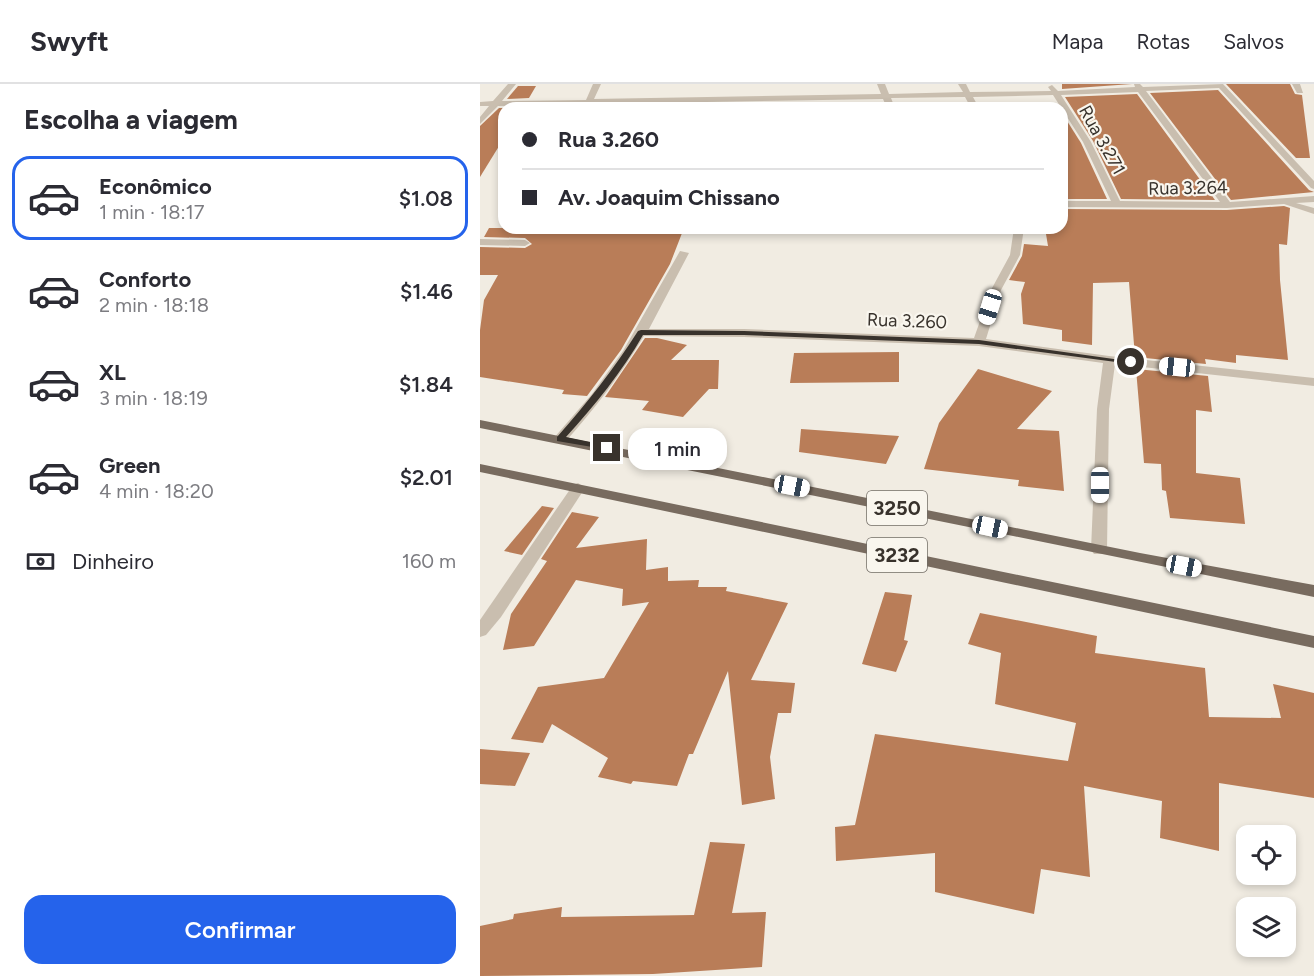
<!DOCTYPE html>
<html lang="pt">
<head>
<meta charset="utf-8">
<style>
	:root { --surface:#fff; --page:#f2f2f3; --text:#2b2b33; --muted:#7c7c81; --line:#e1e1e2; --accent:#2563eb }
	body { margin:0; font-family:Figtree,sans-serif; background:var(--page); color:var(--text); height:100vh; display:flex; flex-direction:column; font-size:22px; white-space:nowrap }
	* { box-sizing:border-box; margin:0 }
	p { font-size:20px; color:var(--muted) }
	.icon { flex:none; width:33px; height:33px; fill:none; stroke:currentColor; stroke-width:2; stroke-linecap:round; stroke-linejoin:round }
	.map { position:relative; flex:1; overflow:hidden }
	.sheet { display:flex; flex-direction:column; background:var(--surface); width:480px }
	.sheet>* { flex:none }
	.guide { position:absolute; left:18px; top:18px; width:570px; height:132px; border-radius:18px; box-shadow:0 3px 9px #0003; display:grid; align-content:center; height:132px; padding:0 24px; background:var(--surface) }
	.buttons { position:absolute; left:756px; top:741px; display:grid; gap:12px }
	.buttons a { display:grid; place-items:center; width:60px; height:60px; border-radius:12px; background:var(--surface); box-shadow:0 3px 9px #0003; font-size:30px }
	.end { position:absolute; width:27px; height:27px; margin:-14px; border:8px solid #38322c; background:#fff; box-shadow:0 0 0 3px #fff }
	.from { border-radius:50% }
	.bubble { position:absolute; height:42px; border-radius:18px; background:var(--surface); box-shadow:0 3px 9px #0003; font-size:20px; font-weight:600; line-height:42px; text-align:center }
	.car { position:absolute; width:18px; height:36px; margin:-18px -9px; border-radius:8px; box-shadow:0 0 4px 2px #0007; background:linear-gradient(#fff 24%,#345 0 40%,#fff 0 76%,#345 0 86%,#fff 0) }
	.guide b { display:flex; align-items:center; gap:21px; height:57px; font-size:22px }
	.guide b+b { border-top:2px solid var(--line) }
	.guide i { width:15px; height:15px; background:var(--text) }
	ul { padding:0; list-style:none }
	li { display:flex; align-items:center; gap:18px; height:84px; margin:0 12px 9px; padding:0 12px; border:3px solid transparent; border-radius:18px }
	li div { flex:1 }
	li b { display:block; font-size:22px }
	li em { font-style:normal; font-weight:600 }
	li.active { border-color:var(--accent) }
	li>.icon { width:54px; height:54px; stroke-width:1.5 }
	h2 { padding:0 24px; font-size:27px; line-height:72px }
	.pay { display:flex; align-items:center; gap:15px; height:66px; padding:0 24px; font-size:22px }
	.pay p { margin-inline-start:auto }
	.primary-button { display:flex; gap:12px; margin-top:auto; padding:12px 24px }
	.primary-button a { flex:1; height:69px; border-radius:18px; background:var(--accent); color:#fff; font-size:24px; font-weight:600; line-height:69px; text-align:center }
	header { display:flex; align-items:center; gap:36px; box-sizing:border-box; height:84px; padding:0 30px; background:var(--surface); border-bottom:2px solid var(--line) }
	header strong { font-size:28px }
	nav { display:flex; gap:33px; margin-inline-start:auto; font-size:21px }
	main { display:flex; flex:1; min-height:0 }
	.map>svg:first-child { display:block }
	.building { fill:#b97d58 }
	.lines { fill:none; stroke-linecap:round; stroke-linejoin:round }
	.minor { fill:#c9beaf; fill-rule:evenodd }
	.major { fill:#786b5f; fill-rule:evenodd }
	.route { fill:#38322c }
	.labels { text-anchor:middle; stroke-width:4.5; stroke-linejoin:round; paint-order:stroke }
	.far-street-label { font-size:18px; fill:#38322c; stroke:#f9f6ee }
	.shield { fill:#f9f6ee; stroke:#726d66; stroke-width:1.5 }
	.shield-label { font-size:20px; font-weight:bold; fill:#38322c }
</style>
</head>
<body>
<header>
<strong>Swyft</strong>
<nav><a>Mapa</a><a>Rotas</a><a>Salvos</a></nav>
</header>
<main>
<section class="sheet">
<h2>Escolha a viagem</h2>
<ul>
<li class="active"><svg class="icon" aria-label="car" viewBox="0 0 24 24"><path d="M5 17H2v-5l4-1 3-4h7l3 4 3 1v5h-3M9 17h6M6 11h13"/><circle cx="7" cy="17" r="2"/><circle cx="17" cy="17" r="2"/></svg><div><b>Econômico</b><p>1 min · 18:17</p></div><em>$1.08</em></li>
<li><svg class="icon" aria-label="car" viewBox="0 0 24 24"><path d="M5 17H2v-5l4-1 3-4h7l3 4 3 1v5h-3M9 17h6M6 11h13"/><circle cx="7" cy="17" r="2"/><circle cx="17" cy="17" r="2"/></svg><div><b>Conforto</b><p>2 min · 18:18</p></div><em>$1.46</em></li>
<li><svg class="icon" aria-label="car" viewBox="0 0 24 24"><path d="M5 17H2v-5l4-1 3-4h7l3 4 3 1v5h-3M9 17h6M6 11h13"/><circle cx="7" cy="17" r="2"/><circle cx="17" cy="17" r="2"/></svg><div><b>XL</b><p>3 min · 18:19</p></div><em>$1.84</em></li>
<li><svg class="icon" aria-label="car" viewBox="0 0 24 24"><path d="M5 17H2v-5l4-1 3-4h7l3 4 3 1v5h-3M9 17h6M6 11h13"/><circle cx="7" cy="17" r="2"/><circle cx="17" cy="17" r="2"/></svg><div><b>Green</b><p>4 min · 18:20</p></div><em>$2.01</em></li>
</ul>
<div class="pay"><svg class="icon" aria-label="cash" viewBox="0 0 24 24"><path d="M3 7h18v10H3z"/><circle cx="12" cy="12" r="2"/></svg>Dinheiro<p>160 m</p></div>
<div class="primary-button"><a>Confirmar</a></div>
</section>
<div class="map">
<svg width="834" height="892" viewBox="0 0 834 892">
	<rect width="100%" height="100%" fill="#f1ece2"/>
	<g class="building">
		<path d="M582 0H652L582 5Z"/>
		<path d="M746 0H810L815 10 822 11 830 74H816Z"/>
		<path d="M38 2H56L49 14 27 15Z"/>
		<path d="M738 6 829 106 834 108 751 116 670 9Z"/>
		<path d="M657 10 735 116 641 115 613 57 585 13Z"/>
		<path d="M19 24H24V54L0 93V42Z"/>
		<path d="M582 29 601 59 627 115H582Z"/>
		<path d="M804 122 810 124 807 161 799 160 800 196 808 276 756 271V279L725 275 726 280 655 273 649 198 613 199 612 261 582 257V246L543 240 541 210 545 198 529 196 542 172 544 160 568 162 565 144H582V125L747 126Z"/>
		<path d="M9 144H111L109 147 204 144 190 180 141 266 107 312 82 310 84 306 0 293V246L4 216 18 191H0V163L45 164 52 160 45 154 4 153Z"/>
		<path d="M165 254H177L207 261 191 276H239L238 305H229L203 333 162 326 169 317 125 313Z"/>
		<path d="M419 268V298L310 299 314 269Z"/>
		<path d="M498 285 572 307 537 345 579 347 584 407 538 402 539 396 444 385 459 339Z"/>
		<path d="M656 285 728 292 732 328 716 326V389L760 394 765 440 690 434 686 407 682 406 681 380 664 379Z"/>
		<path d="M321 345 419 352 406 380 319 368Z"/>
		<path d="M62 422 74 424 42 471 24 467Z"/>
		<path d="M92 428 119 433 96 464 167 455 166 486 188 483V497L219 496 218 503H247L246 507 308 519 271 596 315 599 311 629H298L290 673 295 715 262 721 248 587 213 670H209L197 702 153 697 151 700 118 693 128 674 72 640 63 659 31 655 58 603 124 594 169 518 142 522 143 505 96 496 54 562 23 566 31 530 67 477 61 475Z"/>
		<path d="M405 508 432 511 424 556 428 557 416 588 382 580Z"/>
		<path d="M500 529 617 552 615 569 725 584 729 633 801 634 793 600 834 609V714L739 699V767L680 754 682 717 604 702 610 793 561 785 554 830 455 808V769L356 777 355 743 375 741 395 650 588 677 596 639 515 620 521 569 488 560Z"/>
		<path d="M0 665 50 669 35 702 0 700Z"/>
		<path d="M230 758 265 760 252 829 286 828 282 883 173 890 0 892V842L33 835 34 830 82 823 81 833 214 831Z"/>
	</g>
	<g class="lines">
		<g class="minor">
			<path d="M28 0H36L22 17 106 16 113 0H121L114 15 401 10 397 0H405L409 10 483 8 478 0H486L490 8 571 7 568 3 572 1 578 7 655 3 654 0H660L663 3 743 0 834 97V105L831 104 739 4 666 7 750 118 834 112V118L816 119 834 124V130L804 120 747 124 582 123V117H631L603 58 573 11 493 13 499 24H491L485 13 411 14 415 24H407L403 15 112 20 110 24H102L104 20 18 22 0 40V33L9 22H0V18L13 17ZM658 8 740 118 640 117 611 58 581 11Z"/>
			<path d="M812 0H820L823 9H817Z"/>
			<path d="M534 144H544L540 171 521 206 506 255 629 272 834 294V302L635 280 629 325 627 466 624 470H614L611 466 617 325 623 279 499 262 264 253 164 252C141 290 115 325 85 358H75L73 355 112 310 143 267 200 167 209 169 169 245H264L494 254 511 206 530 171Z"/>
			<path d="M0 155 45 156 50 159 45 162 0 161Z"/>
			<path d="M98 399 105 404 21 533 6 551 0 553V536L93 401Z"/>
		</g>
		<g class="major">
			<path d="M0 336 660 469 834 501V513L0 344Z"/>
			<path d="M0 380 834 552V564L0 388Z"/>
		</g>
	</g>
	<path class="route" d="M161 246 264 247 499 256 655 278 651 280 499 260 264 251H163C142 288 115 321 86 353L130 362V366L77 357V353C107 319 134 285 158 247Z"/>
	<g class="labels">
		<g class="far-street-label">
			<text transform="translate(622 56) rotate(61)" y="6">Rua 3.271</text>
			<text transform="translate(708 104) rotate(-1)" y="6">Rua 3.264</text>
			<text transform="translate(427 237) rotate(2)" y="6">Rua 3.260</text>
		</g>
		<g class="shield">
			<rect x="387" y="407" width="60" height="34" rx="4.5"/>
			<rect x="387" y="454" width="60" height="34" rx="4.5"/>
		</g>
		<g class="shield-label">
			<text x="417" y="431">3250</text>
			<text x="417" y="478">3232</text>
		</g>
	</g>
</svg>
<div class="buttons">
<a><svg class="icon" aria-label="locate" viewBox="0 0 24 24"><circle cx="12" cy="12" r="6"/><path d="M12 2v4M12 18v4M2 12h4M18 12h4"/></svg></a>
<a><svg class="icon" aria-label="layers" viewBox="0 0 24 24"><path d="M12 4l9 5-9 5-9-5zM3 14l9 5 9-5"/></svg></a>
</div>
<i class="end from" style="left:651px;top:278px"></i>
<i class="end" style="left:127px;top:364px"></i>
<div class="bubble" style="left:148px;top:344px;width:99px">1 min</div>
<i class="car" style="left:510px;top:223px;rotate:197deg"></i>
<i class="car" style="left:697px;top:283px;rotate:276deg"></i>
<i class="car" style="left:620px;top:401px;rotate:180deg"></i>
<i class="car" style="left:312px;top:402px;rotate:101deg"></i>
<i class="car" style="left:510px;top:443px;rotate:102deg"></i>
<i class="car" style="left:704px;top:482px;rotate:101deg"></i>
<div class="guide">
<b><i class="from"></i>Rua 3.260</b>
<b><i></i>Av. Joaquim Chissano</b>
</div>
</div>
</main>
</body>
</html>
